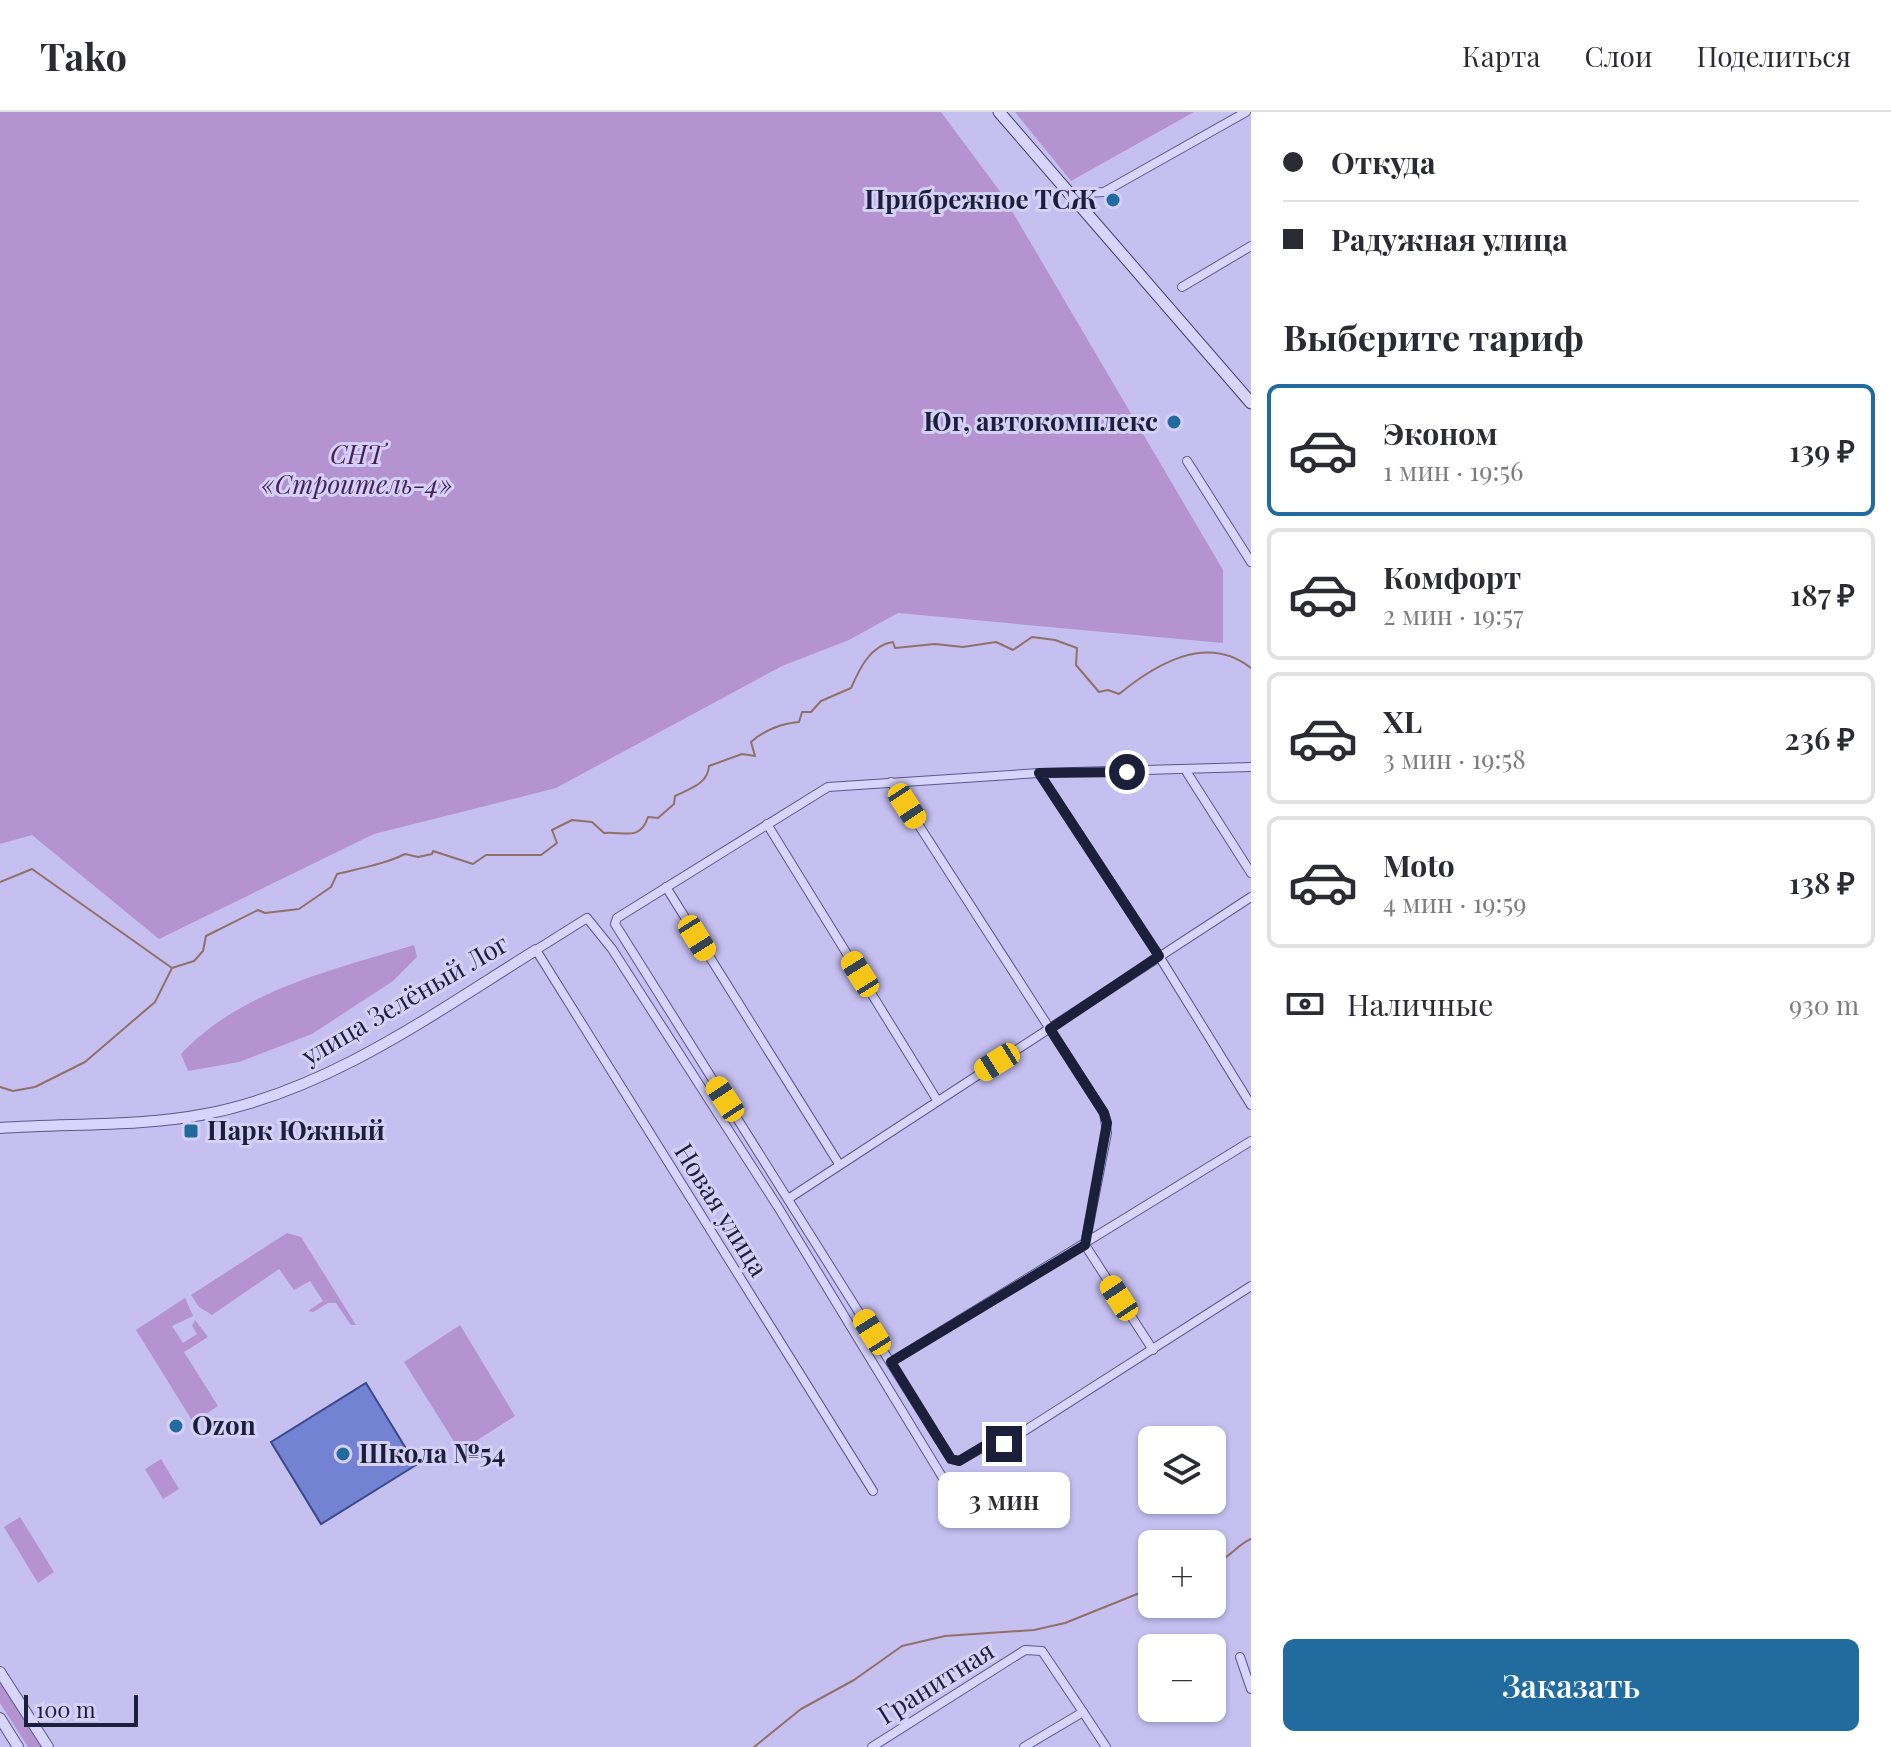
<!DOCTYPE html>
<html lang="ru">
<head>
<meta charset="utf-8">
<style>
	:root { --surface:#fff; --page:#f2f2f3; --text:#2b2b33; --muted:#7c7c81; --line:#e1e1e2; --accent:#226b9f }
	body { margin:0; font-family:"Playfair Display",serif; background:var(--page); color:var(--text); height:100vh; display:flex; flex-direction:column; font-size:30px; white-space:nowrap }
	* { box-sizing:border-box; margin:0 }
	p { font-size:26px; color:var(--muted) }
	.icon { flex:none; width:44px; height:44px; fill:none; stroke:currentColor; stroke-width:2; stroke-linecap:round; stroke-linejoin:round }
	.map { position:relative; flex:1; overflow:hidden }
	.sheet { display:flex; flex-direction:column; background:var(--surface); width:640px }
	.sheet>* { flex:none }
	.top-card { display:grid; align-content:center; height:176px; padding:0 32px; background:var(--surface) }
	.fabs { position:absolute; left:1138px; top:1314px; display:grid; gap:16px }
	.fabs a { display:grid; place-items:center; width:88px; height:88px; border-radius:12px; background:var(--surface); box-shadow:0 2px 6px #0004; font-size:40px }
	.scale { position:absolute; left:24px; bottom:20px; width:114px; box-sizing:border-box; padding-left:8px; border:4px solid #1c1f3a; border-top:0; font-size:22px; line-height:28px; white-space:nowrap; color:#1c1f3a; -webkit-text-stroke:6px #d5d0f8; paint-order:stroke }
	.end { position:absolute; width:36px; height:36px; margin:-18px; border:10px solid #1c1f3a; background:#fff; box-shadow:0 0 0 4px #fff }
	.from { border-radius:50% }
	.bubble { position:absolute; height:56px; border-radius:12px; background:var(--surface); box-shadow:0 2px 6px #0004; font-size:26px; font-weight:600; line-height:56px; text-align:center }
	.car { position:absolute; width:24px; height:48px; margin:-24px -12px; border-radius:10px; box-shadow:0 0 6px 2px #0007; background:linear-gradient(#f5c518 24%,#345 0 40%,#f5c518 0 76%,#345 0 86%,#f5c518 0) }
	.top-card b { display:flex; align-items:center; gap:28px; height:76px; font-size:30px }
	.top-card b+b { border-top:2px solid var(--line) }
	.top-card i { width:20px; height:20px; background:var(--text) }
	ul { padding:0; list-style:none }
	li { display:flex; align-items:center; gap:24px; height:132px; margin:0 16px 12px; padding:0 16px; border:4px solid var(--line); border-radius:12px }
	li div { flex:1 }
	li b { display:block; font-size:30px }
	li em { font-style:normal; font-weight:600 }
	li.on { border-color:var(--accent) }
	li>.icon { width:72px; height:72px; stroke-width:1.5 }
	h2 { padding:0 32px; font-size:36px; line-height:96px }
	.pay { display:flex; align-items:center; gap:20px; height:88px; padding:0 32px; font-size:30px }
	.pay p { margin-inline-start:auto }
	.action { display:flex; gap:16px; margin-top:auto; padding:16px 32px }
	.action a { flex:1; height:92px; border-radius:12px; background:var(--accent); color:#fff; font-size:32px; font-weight:600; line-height:92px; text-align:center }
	header { display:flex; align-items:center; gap:48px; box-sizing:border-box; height:112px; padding:0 40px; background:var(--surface); border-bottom:2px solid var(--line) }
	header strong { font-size:38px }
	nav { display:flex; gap:44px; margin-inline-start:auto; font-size:28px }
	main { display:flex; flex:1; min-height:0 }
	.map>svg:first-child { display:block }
	.green { fill:#b493d0 }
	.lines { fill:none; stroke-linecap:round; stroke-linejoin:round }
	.stream { stroke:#917069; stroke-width:2 }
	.building { fill:#7382d2; stroke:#3a498c; stroke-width:2 }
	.minor-casing { stroke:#56598b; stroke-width:10 }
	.tertiary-casing { stroke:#56598b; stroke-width:12 }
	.secondary-casing { stroke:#3a3e6d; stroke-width:13 }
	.minor { stroke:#d9d4fb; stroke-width:8 }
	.tertiary { stroke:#d9d4fb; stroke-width:10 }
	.secondary { stroke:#d9d4fb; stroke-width:11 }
	.route { stroke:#1c1f3a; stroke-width:10 }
	.poi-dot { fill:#226b9f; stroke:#d5d0f8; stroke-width:3 }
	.labels { text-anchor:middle; stroke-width:6; stroke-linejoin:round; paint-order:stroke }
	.poi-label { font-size:26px; font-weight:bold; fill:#1c1f3a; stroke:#d5d0f8; text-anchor:start }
	.park-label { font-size:26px; font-style:italic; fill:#462158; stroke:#d5d0f8 }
	.street-label { font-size:26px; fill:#1c1f3a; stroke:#d5d0f8 }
</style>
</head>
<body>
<header>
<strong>Tako</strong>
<nav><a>Карта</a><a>Слои</a><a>Поделиться</a></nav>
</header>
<main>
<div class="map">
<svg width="1251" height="1635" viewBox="0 0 1251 1635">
	<rect width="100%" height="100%" fill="#c6c0f1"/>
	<g class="green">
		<path d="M0 0H941L1002 82 1223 458V531L898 501 849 528 782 554 556 676 374 722 159 827 32 723 0 732Z"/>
		<path d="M1015 0H1194L1071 69Z"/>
		<path d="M414 833 417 845 393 869 312 922 239 950 188 959 181 942C241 878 333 858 414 833Z"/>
		<path d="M287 1121 301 1125 356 1213H351L336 1191H328L313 1200 308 1199 323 1189 310 1169 294 1178 279 1157 212 1203 199 1195 191 1183Z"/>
		<path d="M185 1186 193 1204 172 1214 183 1231 197 1222 192 1214 195 1208 208 1225 184 1240 218 1294 193 1310 136 1218Z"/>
		<path d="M460 1213 515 1304 460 1339 404 1250Z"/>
		<path d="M161 1347 179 1377 163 1387 145 1357Z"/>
		<path d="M20 1405 54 1460 38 1471 4 1415Z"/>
		<path d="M0 1571 41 1635H28L0 1591Z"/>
	</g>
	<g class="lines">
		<g class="stream">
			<path d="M0 770 32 757 172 856"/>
			<path d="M0 975 13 979 35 975 85 950 155 890 172 856 194 849 203 839 206 824 258 798 265 801 299 797 331 775 337 762C361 756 385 752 405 742L418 745 432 742 433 739 473 752 486 743H541L557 731 552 718 572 708 592 710 604 721C623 719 640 730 648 705L658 706 674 692 675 684C689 677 708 672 709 654L742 642 755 644 751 630C763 619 782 611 799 610L802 600H811L821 589 851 576C859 558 870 533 893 530L895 536 935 532 963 535 996 530 1013 538 1032 525 1055 528 1077 536 1076 553 1099 580 1108 578 1119 582C1156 552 1207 521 1251 556"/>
			<path d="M1212 1451C1228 1449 1236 1433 1251 1427"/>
			<path d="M754 1635 801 1597 854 1568 902 1534 945 1524 1034 1518 1065 1511 1152 1476"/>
		</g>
	</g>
	<path class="building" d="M366 1271 416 1353 321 1412 271 1330Z"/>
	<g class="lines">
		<defs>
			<g id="minor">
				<path d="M1068 82 1104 80 1246 0"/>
				<path d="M1182 175 1251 134"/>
				<path d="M1187 349 1251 450"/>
				<path d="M1251 655 1039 661 828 675 617 806 615 812 951 1347 959 1349 985 1334 1004 1332 1251 1174"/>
				<path d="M1186 659 1251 761"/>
				<path d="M1039 661 1159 844 1251 993"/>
				<path d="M891 670 1104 1001 1107 1021 1085 1133 1153 1238"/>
				<path d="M767 712 937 988"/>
				<path d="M666 775 839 1052"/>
				<path d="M788 1087 1251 785"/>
				<path d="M891 1250 1251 1029"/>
				<path d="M873 1379 536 838 587 806 612 837 778 1095 952 1381"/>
				<path d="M1240 1545 1251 1577"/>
				<path d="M872 1635 1025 1538 1042 1539 1083 1600"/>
				<path d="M1024 1635 1083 1600 1106 1635"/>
			</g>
			<g id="tertiary">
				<path d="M0 1016C68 1011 139 1015 206 1002 329 978 431 903 536 838"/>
				<path d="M0 1560 48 1635"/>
				<path d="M0 1606 18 1635"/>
			</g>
			<path id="secondary" d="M999 0 1251 291"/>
		</defs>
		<use href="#minor" class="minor-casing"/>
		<use href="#tertiary" class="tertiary-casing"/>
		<use href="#secondary" class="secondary-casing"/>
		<use href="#minor" class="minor"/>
		<use href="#tertiary" class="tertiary"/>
		<use href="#secondary" class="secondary"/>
	</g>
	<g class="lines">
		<path class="route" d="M1004 1332 984 1334 959 1349 951 1347 891 1250 1085 1133 1107 1011 1104 1001 1050 917 1159 844 1039 661 1127 660"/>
	</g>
	<g class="poi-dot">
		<circle cx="1113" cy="88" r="8"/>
		<circle cx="1174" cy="310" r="8"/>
		<rect x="183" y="1011" width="16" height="16" rx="4"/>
		<circle cx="176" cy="1314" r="8"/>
		<circle cx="343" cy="1342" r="8"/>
	</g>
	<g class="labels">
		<g class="poi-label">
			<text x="1097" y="97" text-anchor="end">Прибрежное ТСЖ</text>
			<text x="1158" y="319" text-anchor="end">Юг, автокомплекс</text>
			<text x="207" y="1028">Парк Южный</text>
			<text x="192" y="1323">Ozon</text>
			<text x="359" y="1351">Школа №54</text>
		</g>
		<g class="park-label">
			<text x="357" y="352">СНТ<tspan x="357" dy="30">«Строитель-4»</tspan></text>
		</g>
		<g class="street-label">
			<text transform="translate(405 888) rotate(-30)" y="9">улица Зелёный Лог</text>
			<text transform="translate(721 1098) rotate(58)" y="9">Новая улица</text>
			<text transform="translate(936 1571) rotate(-32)" y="9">Гранитная</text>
		</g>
	</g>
</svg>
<div class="fabs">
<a><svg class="icon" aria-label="layers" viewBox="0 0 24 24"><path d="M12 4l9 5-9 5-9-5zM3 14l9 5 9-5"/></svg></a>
<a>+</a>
<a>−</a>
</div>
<div class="scale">100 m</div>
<i class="end from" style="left:1127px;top:660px"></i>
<i class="end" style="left:1004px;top:1332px"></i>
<div class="bubble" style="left:938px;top:1360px;width:132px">3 мин</div>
<i class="car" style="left:907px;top:694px;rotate:147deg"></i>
<i class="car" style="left:697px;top:826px;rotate:148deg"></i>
<i class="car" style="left:860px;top:862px;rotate:328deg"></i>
<i class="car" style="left:997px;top:950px;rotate:238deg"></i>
<i class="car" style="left:725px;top:987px;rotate:327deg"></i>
<i class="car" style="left:1119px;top:1186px;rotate:327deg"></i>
<i class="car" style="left:872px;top:1220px;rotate:328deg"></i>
</div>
<section class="sheet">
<div class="top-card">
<b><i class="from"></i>Откуда</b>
<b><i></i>Радужная улица</b>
</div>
<h2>Выберите тариф</h2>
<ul>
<li class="on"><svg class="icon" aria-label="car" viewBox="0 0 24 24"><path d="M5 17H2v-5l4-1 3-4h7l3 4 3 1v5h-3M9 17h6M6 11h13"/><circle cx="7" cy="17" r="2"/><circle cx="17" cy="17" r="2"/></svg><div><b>Эконом</b><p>1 мин · 19:56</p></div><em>139 ₽</em></li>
<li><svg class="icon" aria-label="car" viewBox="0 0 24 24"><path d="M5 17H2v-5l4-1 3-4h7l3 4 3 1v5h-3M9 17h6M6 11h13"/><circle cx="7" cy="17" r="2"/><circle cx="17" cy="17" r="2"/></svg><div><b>Комфорт</b><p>2 мин · 19:57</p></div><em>187 ₽</em></li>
<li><svg class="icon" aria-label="car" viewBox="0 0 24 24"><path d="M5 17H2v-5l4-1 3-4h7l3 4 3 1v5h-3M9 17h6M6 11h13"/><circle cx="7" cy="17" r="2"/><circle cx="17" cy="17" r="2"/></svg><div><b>XL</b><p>3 мин · 19:58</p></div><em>236 ₽</em></li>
<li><svg class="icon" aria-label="car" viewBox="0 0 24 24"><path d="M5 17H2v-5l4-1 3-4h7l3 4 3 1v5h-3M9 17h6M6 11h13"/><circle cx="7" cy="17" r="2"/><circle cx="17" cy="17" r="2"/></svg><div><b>Moto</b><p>4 мин · 19:59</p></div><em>138 ₽</em></li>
</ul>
<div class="pay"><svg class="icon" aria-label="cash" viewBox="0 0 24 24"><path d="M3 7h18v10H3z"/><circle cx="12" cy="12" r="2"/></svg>Наличные<p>930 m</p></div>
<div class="action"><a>Заказать</a></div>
</section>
</main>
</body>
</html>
